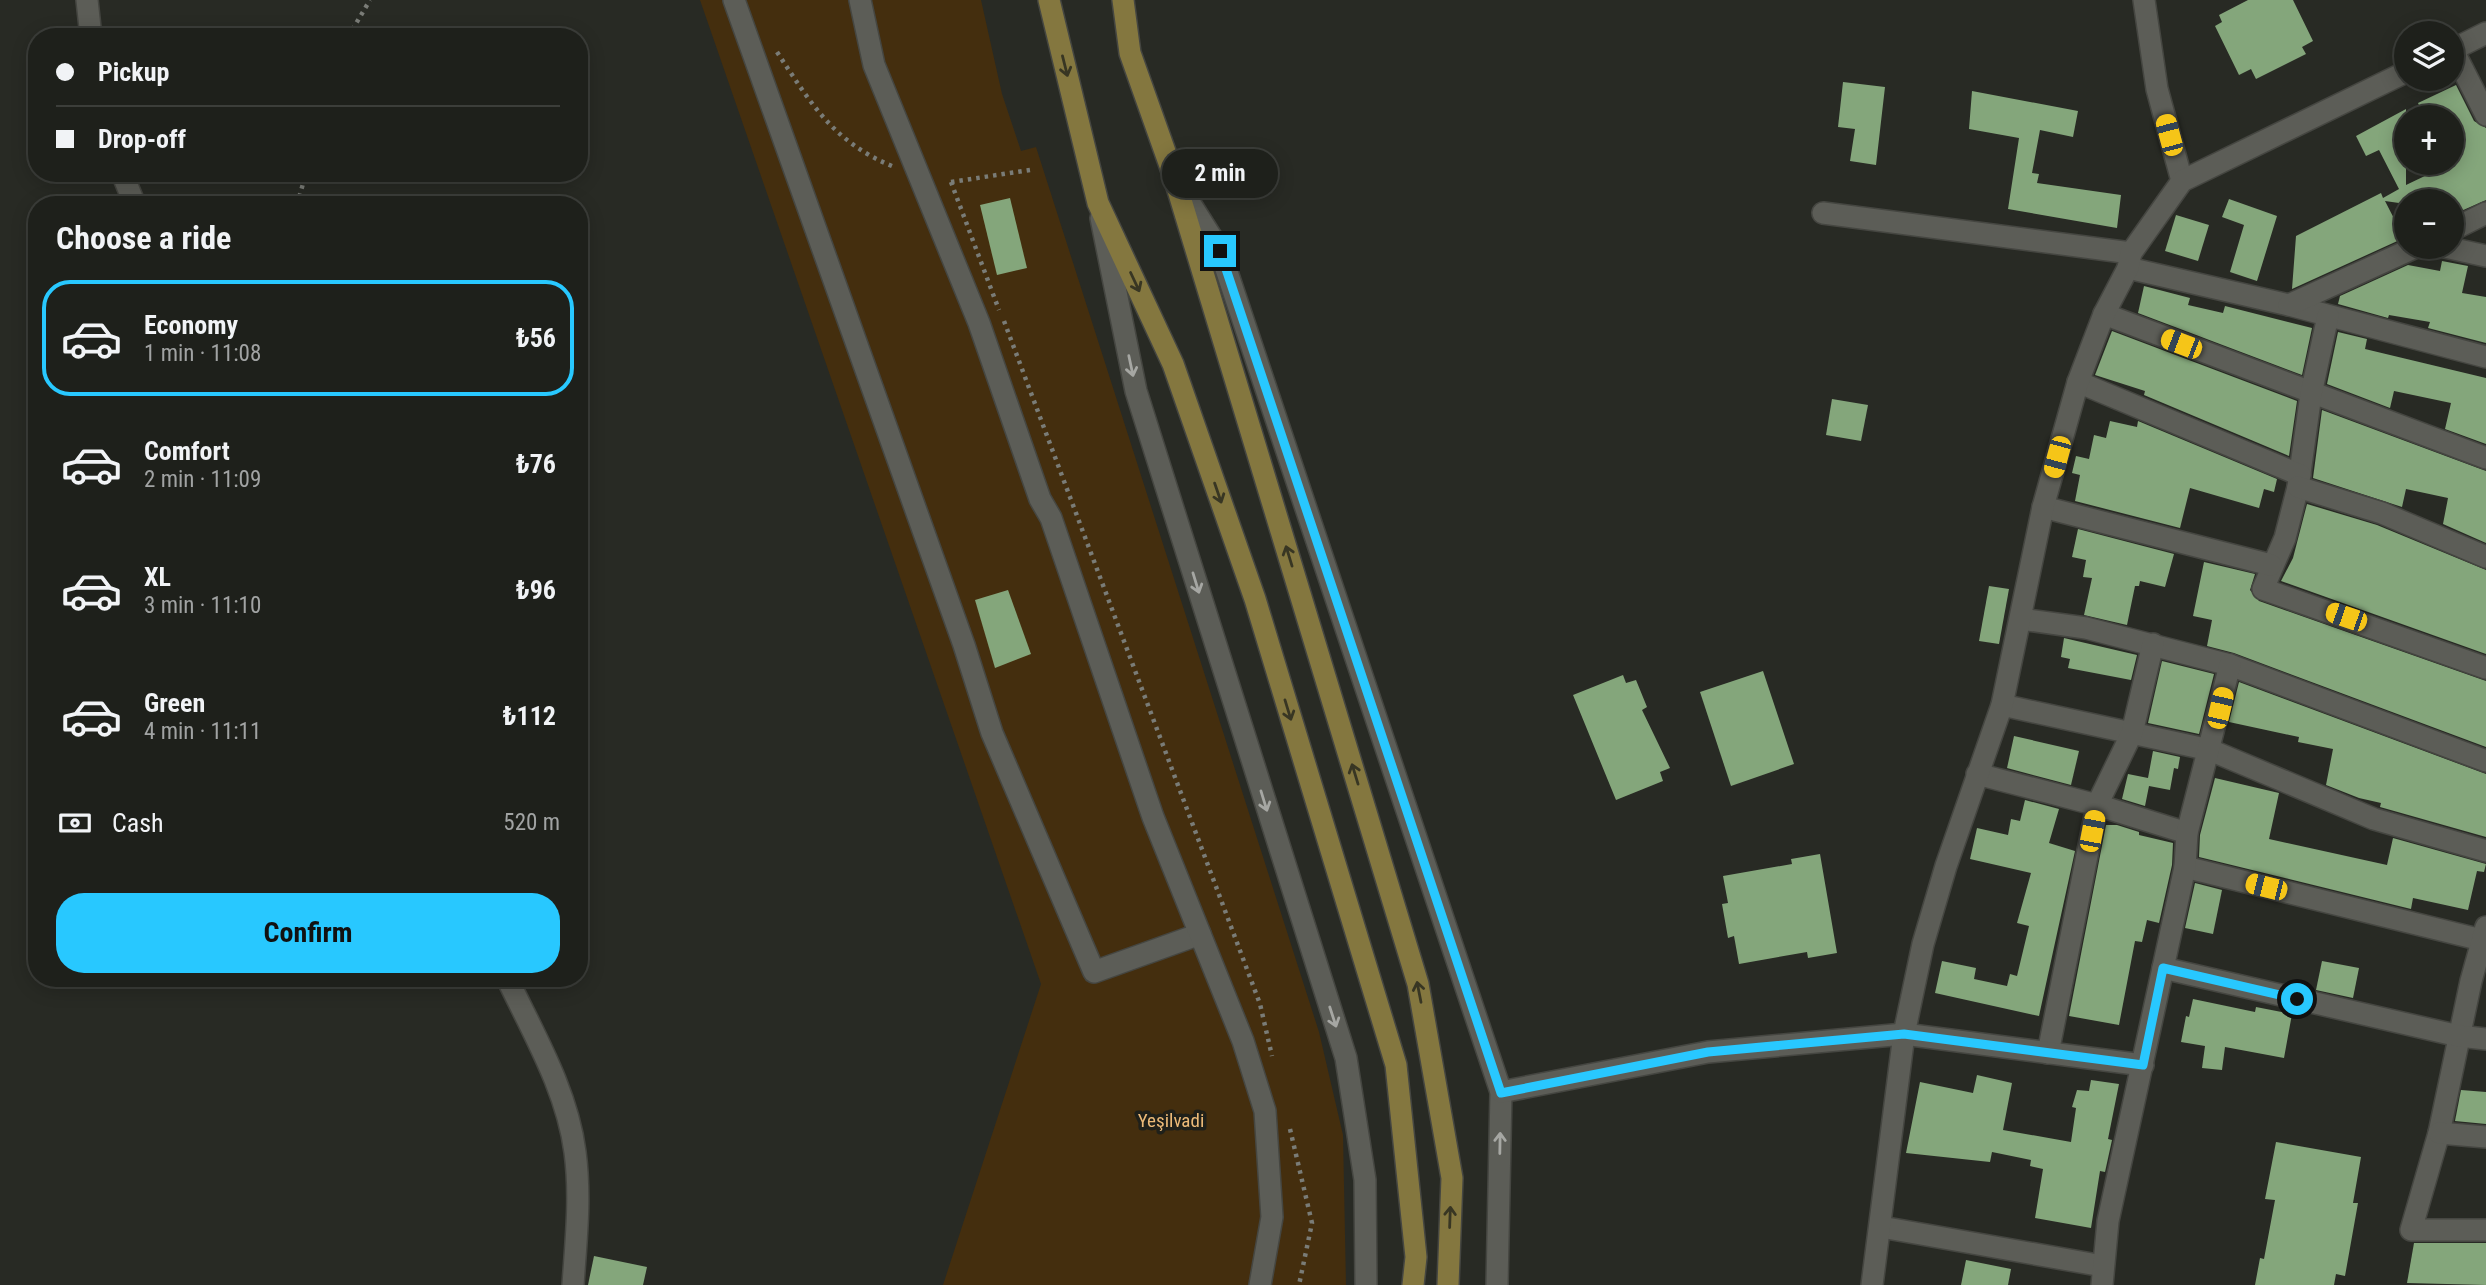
<!DOCTYPE html>
<html lang="en">
<head>
<meta charset="utf-8">
<style>
	:root { --surface:#1e201b; --page:#262824; --text:#f1f3f6; --muted:#a1a3a3; --line:#3c3e3a; --accent:#28c8ff }
	body { margin:0; font-family:"Roboto Condensed",sans-serif; background:var(--page); color:var(--text); height:100vh; display:flex; flex-direction:column; font-size:26px; white-space:nowrap }
	* { box-sizing:border-box; margin:0 }
	p { font-size:23px; color:var(--muted) }
	.icon { flex:none; width:38px; height:38px; fill:none; stroke:currentColor; stroke-width:2; stroke-linecap:round; stroke-linejoin:round }
	.map { position:relative; flex:1; overflow:hidden }
	.details { position:absolute; left:28px; top:196px; width:560px; height:791px; display:flex; flex-direction:column; background:var(--surface); border-radius:28px; box-shadow:0 4px 18px #0003,0 0 0 2px var(--line) }
	.details>* { flex:none }
	.guide { position:absolute; left:28px; top:28px; width:560px; height:154px; border-radius:28px; box-shadow:0 4px 18px #0003,0 0 0 2px var(--line); display:grid; align-content:center; height:154px; padding:0 28px; background:var(--surface) }
	.fabs { position:absolute; left:2394px; top:21px; display:grid; gap:14px }
	.fabs a { display:grid; place-items:center; width:70px; height:70px; border-radius:50%; background:var(--surface); box-shadow:0 4px 18px #0003,0 0 0 2px var(--line); font-size:35px }
	.end { position:absolute; width:32px; height:32px; margin:-16px; border:9px solid #28c8ff; background:#111; box-shadow:0 0 0 4px #111 }
	.from { border-radius:50% }
	.bubble { position:absolute; height:49px; border-radius:24px; background:var(--surface); box-shadow:0 4px 18px #0003,0 0 0 2px var(--line); font-size:23px; font-weight:700; line-height:49px; text-align:center }
	.car { position:absolute; width:21px; height:42px; margin:-21px -10px; border-radius:9px; box-shadow:0 0 5px 2px #0007; background:linear-gradient(#f5c518 24%,#345 0 40%,#f5c518 0 76%,#345 0 86%,#f5c518 0) }
	.guide b { display:flex; align-items:center; gap:24px; height:66px; font-size:26px }
	.guide b+b { border-top:2px solid var(--line) }
	.guide i { width:18px; height:18px; background:var(--text) }
	ul { padding:0; list-style:none }
	li { display:flex; align-items:center; gap:21px; height:116px; margin:0 14px 10px; padding:0 14px; border:4px solid transparent; border-radius:28px }
	li div { flex:1 }
	li b { display:block; font-size:26px }
	li em { font-style:normal; font-weight:700 }
	li.selected { border-color:var(--accent) }
	li>.icon { width:63px; height:63px; stroke-width:1.5 }
	h2 { padding:0 28px; font-size:32px; line-height:84px }
	.pay { display:flex; align-items:center; gap:18px; height:77px; padding:0 28px; font-size:26px }
	.pay p { margin-inline-start:auto }
	.primary-button { display:flex; gap:14px; margin-top:auto; padding:14px 28px }
	.primary-button a { flex:1; height:80px; border-radius:28px; background:var(--accent); color:#111; font-size:28px; font-weight:700; line-height:80px; text-align:center }
	.map>svg:first-child { display:block }
	.green { fill:#442e0e }
	.building { fill:#84a67b }
	.lines { fill:none; stroke-linecap:round; stroke-linejoin:round }
	.minor-casing { stroke:#454641; stroke-width:24 }
	.major-casing { stroke:#454641; stroke-width:24 }
	.path { stroke:#7a7c77; stroke-width:4.5; stroke-dasharray:3.5 5; stroke-linecap:butt }
	.minor { stroke:#5c5d57; stroke-width:21 }
	.major { stroke:#84773f; stroke-width:21 }
	.oneway { stroke:#383623 }
	.oneway2 { stroke:#a6a7a3 }
	.route { stroke:#28c8ff; stroke-width:9 }
	.labels { text-anchor:middle; stroke-width:7; stroke-linejoin:round; paint-order:stroke }
	.park-label { font-size:19px; fill:#ecba78; stroke:#1f201a }
</style>
</head>
<body>
<div class="map">
<svg width="2486" height="1285" viewBox="0 0 2486 1285">
	<rect width="100%" height="100%" fill="#282a24"/>
	<path class="green" d="M700 0H981L1002 94 1021 151 1036 147 1319 1032 1343 1135 1346 1285H943L1041 984Z"/>
	<g class="building">
		<path d="M2248 0H2293L2313 41 2302 47 2306 54 2256 79 2251 69 2239 75 2215 26 2222 22 2219 15Z"/>
		<path d="M1843 82 1885 87 1876 165 1850 161 1855 129 1838 127Z"/>
		<path d="M2456 85 2474 121 2486 128V200L2452 215V201H2406V204L2385 201 2404 238 2292 289 2296 236 2381 193 2383 198 2399 189 2379 150 2366 156 2356 136 2406 109V185L2452 163V117H2424L2418 103Z"/>
		<path d="M1972 91 2078 111 2073 137 2040 130 2032 173 2039 174 2037 183 2121 195 2117 228 2008 209 2019 138 1969 129Z"/>
		<path d="M1010 198 1027 268 997 275 980 205Z"/>
		<path d="M2229 199 2277 216 2257 281 2230 272 2244 225 2222 217Z"/>
		<path d="M2176 215 2209 225 2198 261 2165 251Z"/>
		<path d="M2442 261 2468 266 2462 293 2486 297V343L2428 328 2430 322 2389 315 2388 318 2338 304 2340 296 2408 265 2440 271Z"/>
		<path d="M2144 286 2190 298 2188 305 2223 313 2225 306 2312 328 2302 375 2138 313Z"/>
		<path d="M2112 331 2297 401 2289 456 2144 395 2145 391 2095 375Z"/>
		<path d="M2338 332 2367 339 2365 349 2486 378V444L2445 429 2451 403 2394 391 2390 408 2327 384Z"/>
		<path d="M1832 399 1868 405 1861 441 1826 435Z"/>
		<path d="M2322 410 2486 471V543L2443 524 2448 498 2406 489 2402 507 2313 478Z"/>
		<path d="M2110 421 2137 427 2138 421 2277 479 2274 492 2264 489 2259 508 2190 488 2180 528 2075 501 2080 475 2072 473 2076 456 2089 459 2094 435 2106 438Z"/>
		<path d="M2307 504 2377 525 2486 570V654L2281 581 2293 558Z"/>
		<path d="M2078 529 2174 554 2165 587 2140 581 2139 586H2135L2127 625 2084 615 2092 578 2083 577 2086 560 2072 557Z"/>
		<path d="M2204 562 2255 574 2250 590 2259 601 2486 681V747L2234 653 2207 646 2212 620 2193 616Z"/>
		<path d="M1989 586 2009 589 1999 644 1979 641Z"/>
		<path d="M1008 590 1031 654 995 668 975 600Z"/>
		<path d="M2064 638 2137 655 2131 680 2068 668 2070 659 2061 657Z"/>
		<path d="M2162 661 2214 674 2199 734 2148 723Z"/>
		<path d="M1763 671 1794 764 1731 786 1700 692Z"/>
		<path d="M1623 675 1626 683 1636 680 1647 707 1642 710 1670 768 1660 772 1663 781 1616 800 1573 695Z"/>
		<path d="M2239 682 2486 774V837L2380 807 2381 803 2359 798 2326 785 2333 749 2298 742 2299 737 2229 722Z"/>
		<path d="M2014 736 2079 751 2071 785 2007 768Z"/>
		<path d="M2153 751 2180 757 2178 769 2174 768 2170 790 2149 786 2145 806 2122 799 2128 774 2148 778Z"/>
		<path d="M2215 778 2279 793 2269 839 2387 865 2393 838 2486 864 2484 872 2477 871 2468 910 2413 898 2411 909 2199 857 2200 835Z"/>
		<path d="M2025 800 2059 809 2049 843 2075 851 2039 1016 1935 993 1942 961 1976 968 1974 979 2007 986 2010 974 2017 976 2029 926 2017 923 2031 873 1970 859 1977 828 2008 835 2011 819 2020 821Z"/>
		<path d="M2106 825H2117L2139 832V835L2173 843 2172 865 2159 923 2147 920 2142 942 2135 941 2119 1025 2069 1016Z"/>
		<path d="M1820 854 1837 953 1808 958 1807 952 1739 964 1734 936 1728 938 1722 904 1728 903 1723 876 1792 864 1791 859Z"/>
		<path d="M2195 883 2222 890 2213 934 2185 928Z"/>
		<path d="M2322 961 2359 968 2353 998 2316 990Z"/>
		<path d="M2193 999 2255 1012 2256 1007 2292 1014 2284 1058 2225 1047 2222 1070 2202 1068 2205 1046 2181 1042 2186 1016 2189 1017Z"/>
		<path d="M1977 1075 2012 1083 2003 1130 2071 1142 2076 1108 2072 1107 2077 1090 2089 1091 2091 1080 2119 1084 2108 1139 2112 1140 2105 1172 2100 1171 2091 1228 2035 1218 2043 1169 2030 1166 2031 1160 1992 1152 1990 1162 1906 1153 1920 1082 1973 1093Z"/>
		<path d="M2461 1090 2486 1092V1124L2455 1121Z"/>
		<path d="M2276 1142 2361 1157 2353 1203H2358L2345 1276 2336 1274 2334 1285H2255L2260 1258 2264 1259 2275 1200 2265 1199Z"/>
		<path d="M2414 1243H2486V1285L2407 1283Z"/>
		<path d="M594 1256 647 1267 643 1285H588Z"/>
		<path d="M1966 1260 2011 1269 2008 1285H1961Z"/>
	</g>
	<g class="lines">
		<defs>
			<g id="minor">
				<path d="M87 0 91 37"/>
				<path d="M734 0 964 645 992 733 1094 972 1200 934"/>
				<path d="M860 0 874 65 979 323 1040 499 1051 518 1153 817 1243 1041 1265 1111 1272 1217 1260 1285"/>
				<path d="M2144 0 2157 89 2182 181"/>
				<path d="M2452 50 2486 33"/>
				<path d="M2453 50 2486 115"/>
				<path d="M122 173 135 205"/>
				<path d="M1181 189 1220 251 1501 1092 1497 1285"/>
				<path d="M1823 213 2131 253"/>
				<path d="M1101 218 1136 391 1346 1058 1365 1180 1366 1285"/>
				<path d="M2452 230 2486 213"/>
				<path d="M2445 247 2486 256"/>
				<path d="M2128 268 2289 305 2486 357"/>
				<path d="M2289 305 2416 247"/>
				<path d="M2104 314 2486 458"/>
				<path d="M2328 316 2311 394 2298 487 2285 538 2263 589 2486 668"/>
				<path d="M2078 382 2300 475"/>
				<path d="M2298 487 2382 513 2486 557"/>
				<path d="M2043 507 2271 565"/>
				<path d="M2021 619 2086 628 2230 665 2486 761"/>
				<path d="M2002 705 2210 750 2374 819 2486 851"/>
				<path d="M1977 774 2097 805 2187 833"/>
				<path d="M2185 867 2486 941"/>
				<path d="M2486 927 2471 981 2439 1133 2411 1230H2486"/>
				<path d="M2163 968 2459 1036 2486 1039"/>
				<path d="M507 978C533 1033 567 1090 575 1152 581 1197 576 1240 573 1285"/>
				<path d="M2048 1053 2097 805 2132 733 2153 644"/>
				<path d="M1501 1092 1708 1052 1904 1034 2143 1065"/>
				<path d="M2439 1133 2486 1137"/>
				<path d="M1881 1227 2103 1266"/>
				<path d="M1872 1285 1904 1034 1923 944 1946 866 2002 705 2043 507 2078 382 2104 314 2128 268 2131 253 2182 181 2406 72"/>
				<path d="M2102 1285 2108 1221 2185 867 2187 833 2230 665"/>
			</g>
			<g id="major">
				<path d="M1049 0 1098 203 1173 364 1255 599 1396 1065 1416 1257 1413 1285"/>
				<path d="M1123 0 1130 53 1174 177 1418 984 1452 1178 1448 1285"/>
			</g>
		</defs>
		<use href="#minor" class="minor-casing"/>
		<use href="#major" class="major-casing"/>
		<g class="path">
			<path d="M348 37 370 0"/>
			<path d="M777 52C810 102 833 142 892 166"/>
			<path d="M951 182 999 310"/>
			<path d="M951 182 1030 170"/>
			<path d="M297 205 306 173"/>
			<path d="M1004 321 1260 1004 1272 1056"/>
			<path d="M1290 1129 1312 1223 1299 1285"/>
		</g>
		<use href="#minor" class="minor"/>
		<use href="#major" class="major"/>
	</g>
	<defs><path id="oneway-shaft" d="M-6 0H5M1.5-3L5.5 0L1.5 3" fill="none" stroke-width="1.6" stroke-linecap="round" stroke-linejoin="round" transform="scale(1.75)"/></defs>
	<g class="oneway">
		<use href="#oneway-shaft" transform="translate(1065 66) rotate(76)"/>
		<use href="#oneway-shaft" transform="translate(1135 282) rotate(65)"/>
		<use href="#oneway-shaft" transform="translate(1218 493) rotate(71)"/>
		<use href="#oneway-shaft" transform="translate(1289 556) rotate(-107)"/>
		<use href="#oneway-shaft" transform="translate(1288 710) rotate(73)"/>
		<use href="#oneway-shaft" transform="translate(1355 774) rotate(-107)"/>
		<use href="#oneway-shaft" transform="translate(1419 992) rotate(-101)"/>
		<use href="#oneway-shaft" transform="translate(1450 1217) rotate(-88)"/>
	</g>
	<g class="oneway2">
		<use href="#oneway-shaft" transform="translate(1131 366) rotate(78)"/>
		<use href="#oneway-shaft" transform="translate(1196 583) rotate(73)"/>
		<use href="#oneway-shaft" transform="translate(1264 801) rotate(73)"/>
		<use href="#oneway-shaft" transform="translate(1333 1017) rotate(72)"/>
		<use href="#oneway-shaft" transform="translate(1500 1143) rotate(-89)"/>
	</g>
	<g class="lines">
		<path class="route" d="M1220 251 1501 1093 1708 1052 1904 1034 2143 1065 2163 968 2297 999"/>
	</g>
	<g class="labels">
		<g class="park-label">
			<text x="1171" y="1127">Yeşilvadi</text>
		</g>
	</g>
</svg>
<div class="fabs">
<a><svg class="icon" aria-label="layers" viewBox="0 0 24 24"><path d="M12 4l9 5-9 5-9-5zM3 14l9 5 9-5"/></svg></a>
<a>+</a>
<a>−</a>
</div>
<i class="end from" style="left:2297px;top:999px"></i>
<i class="end" style="left:1220px;top:251px"></i>
<div class="bubble" style="left:1162px;top:149px;width:116px">2 min</div>
<i class="car" style="left:2169px;top:135px;rotate:345deg"></i>
<i class="car" style="left:2181px;top:344px;rotate:291deg"></i>
<i class="car" style="left:2057px;top:457px;rotate:195deg"></i>
<i class="car" style="left:2346px;top:617px;rotate:289deg"></i>
<i class="car" style="left:2220px;top:708px;rotate:13deg"></i>
<i class="car" style="left:2092px;top:831px;rotate:11deg"></i>
<i class="car" style="left:2266px;top:887px;rotate:284deg"></i>
<div class="guide">
<b><i class="from"></i>Pickup</b>
<b><i></i>Drop-off</b>
</div>
<section class="details">
<h2>Choose a ride</h2>
<ul>
<li class="selected"><svg class="icon" aria-label="car" viewBox="0 0 24 24"><path d="M5 17H2v-5l4-1 3-4h7l3 4 3 1v5h-3M9 17h6M6 11h13"/><circle cx="7" cy="17" r="2"/><circle cx="17" cy="17" r="2"/></svg><div><b>Economy</b><p>1 min · 11:08</p></div><em>₺56</em></li>
<li><svg class="icon" aria-label="car" viewBox="0 0 24 24"><path d="M5 17H2v-5l4-1 3-4h7l3 4 3 1v5h-3M9 17h6M6 11h13"/><circle cx="7" cy="17" r="2"/><circle cx="17" cy="17" r="2"/></svg><div><b>Comfort</b><p>2 min · 11:09</p></div><em>₺76</em></li>
<li><svg class="icon" aria-label="car" viewBox="0 0 24 24"><path d="M5 17H2v-5l4-1 3-4h7l3 4 3 1v5h-3M9 17h6M6 11h13"/><circle cx="7" cy="17" r="2"/><circle cx="17" cy="17" r="2"/></svg><div><b>XL</b><p>3 min · 11:10</p></div><em>₺96</em></li>
<li><svg class="icon" aria-label="car" viewBox="0 0 24 24"><path d="M5 17H2v-5l4-1 3-4h7l3 4 3 1v5h-3M9 17h6M6 11h13"/><circle cx="7" cy="17" r="2"/><circle cx="17" cy="17" r="2"/></svg><div><b>Green</b><p>4 min · 11:11</p></div><em>₺112</em></li>
</ul>
<div class="pay"><svg class="icon" aria-label="cash" viewBox="0 0 24 24"><path d="M3 7h18v10H3z"/><circle cx="12" cy="12" r="2"/></svg>Cash<p>520 m</p></div>
<div class="primary-button"><a>Confirm</a></div>
</section>
</div>
</body>
</html>
